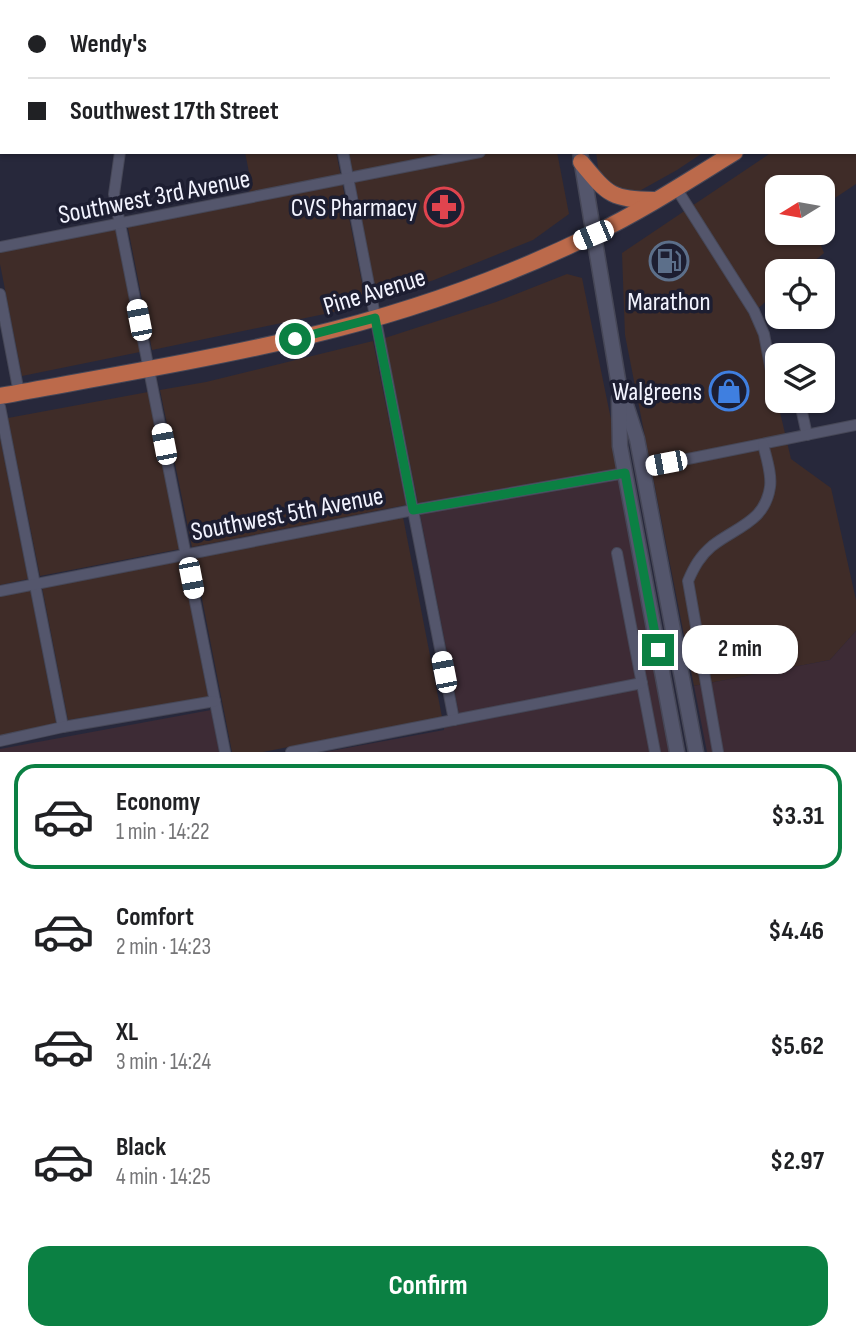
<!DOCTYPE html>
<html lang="en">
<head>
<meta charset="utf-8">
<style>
	:root { --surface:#fff; --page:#f2f2f2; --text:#202124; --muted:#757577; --line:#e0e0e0; --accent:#0b8043 }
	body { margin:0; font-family:"Sofia Sans Condensed",sans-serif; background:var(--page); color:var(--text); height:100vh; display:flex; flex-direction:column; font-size:26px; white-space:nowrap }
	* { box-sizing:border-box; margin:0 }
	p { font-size:23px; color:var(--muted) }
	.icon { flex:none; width:38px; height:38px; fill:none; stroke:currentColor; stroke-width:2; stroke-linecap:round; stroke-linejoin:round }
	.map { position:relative; height:752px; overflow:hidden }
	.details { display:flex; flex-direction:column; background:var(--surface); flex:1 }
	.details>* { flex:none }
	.guide { position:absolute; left:0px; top:0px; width:858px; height:154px; box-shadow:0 2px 5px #0004; display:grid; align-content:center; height:154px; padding:0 28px; background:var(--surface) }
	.needle { width:46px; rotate:259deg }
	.tools { position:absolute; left:765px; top:175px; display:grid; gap:14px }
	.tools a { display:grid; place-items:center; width:70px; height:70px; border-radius:14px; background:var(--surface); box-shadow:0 2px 5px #0004; font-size:35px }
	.end { position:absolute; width:32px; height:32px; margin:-16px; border:9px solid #0b8043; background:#fff; box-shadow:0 0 0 4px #fff }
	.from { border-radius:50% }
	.bubble { position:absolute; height:49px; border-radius:21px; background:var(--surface); box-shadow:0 2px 5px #0004; font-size:23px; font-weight:700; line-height:49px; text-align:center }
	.car { position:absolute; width:21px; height:42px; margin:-21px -10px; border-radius:9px; box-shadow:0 0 5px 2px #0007; background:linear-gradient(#fff 24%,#345 0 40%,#fff 0 76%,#345 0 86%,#fff 0) }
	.guide b { display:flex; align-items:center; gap:24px; height:66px; font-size:26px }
	.guide b+b { border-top:2px solid var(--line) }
	.guide i { width:18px; height:18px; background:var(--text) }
	ul { padding:12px 0 0; list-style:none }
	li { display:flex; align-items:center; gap:21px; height:105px; margin:0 14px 10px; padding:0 14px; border:4px solid transparent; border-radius:21px }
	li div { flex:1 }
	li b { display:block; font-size:26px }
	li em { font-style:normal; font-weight:700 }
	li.active { border-color:var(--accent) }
	li>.icon { width:63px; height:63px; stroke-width:1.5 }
	.action { display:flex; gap:14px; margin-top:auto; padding:14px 28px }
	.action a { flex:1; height:80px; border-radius:21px; background:var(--accent); color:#fff; font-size:28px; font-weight:700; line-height:80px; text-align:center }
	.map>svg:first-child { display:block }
	.commercial { fill:#3f2c28 }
	.industrial { fill:#3d2b35 }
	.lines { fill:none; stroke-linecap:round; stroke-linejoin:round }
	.minor-casing { stroke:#464757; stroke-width:12 }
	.secondary-casing { stroke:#464757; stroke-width:17 }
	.trunk-casing { stroke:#464757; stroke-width:18 }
	.minor { stroke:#54566c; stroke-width:10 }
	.secondary { stroke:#54566c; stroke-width:14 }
	.trunk { stroke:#bc6a4b; stroke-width:16 }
	.route { stroke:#0b8043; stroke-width:9 }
	.labels { text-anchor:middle; stroke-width:7; stroke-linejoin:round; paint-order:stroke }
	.street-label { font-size:26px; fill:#f3f4ff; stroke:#1d1e31 }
	.poi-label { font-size:26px; fill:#f3f4ff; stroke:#1d1e31; text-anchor:end }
</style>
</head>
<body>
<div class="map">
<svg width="856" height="752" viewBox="0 0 856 752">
	<rect width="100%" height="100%" fill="#27283b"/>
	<g class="commercial">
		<path d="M319 0H528V2H320Z"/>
		<path d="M570 0H856V43V2Z"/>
		<path d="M856 90V184L823 206 822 187H777V233H816L824 253 802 271H777V292L756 310 791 459 831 488 856 600V631L830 660 694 686 625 335 622 253 772 152H856Z"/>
		<path d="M245 152H336L366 303 339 311 152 350 126 218 247 194 252 188Z"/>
		<path d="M349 152H557L569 214 533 240 434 280 377 299Z"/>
		<path d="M596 152H704L677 170 634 194H625L599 175Z"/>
		<path d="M114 223 140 352 22 376 0 264V245Z"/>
		<path d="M567 274 582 278 614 434 618 469 418 503 385 338 496 302Z"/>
		<path d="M373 341 406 505 192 547 160 390 206 382Z"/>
		<path d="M148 392 180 549 40 576 8 418Z"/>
		<path d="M0 438 28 579 0 585Z"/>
		<path d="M403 517 442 717 263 752H232L194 558Z"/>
		<path d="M182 560 208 697 68 720 42 587Z"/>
		<path d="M30 589 56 723 0 736V596Z"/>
	</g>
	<g class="industrial">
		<path d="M620 479 670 752H325L444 730V728L648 687 646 677 459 714 420 514Z"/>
		<path d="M856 631V752H707L694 686 830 660Z"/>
		<path d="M211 710 219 752H0V749Z"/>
	</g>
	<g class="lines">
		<defs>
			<g id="minor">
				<path d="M115 0V2"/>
				<path d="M313 0 314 2"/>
				<path d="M830 0 831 2"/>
				<path d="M596 2 604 0"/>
				<path d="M856 129V131"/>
				<path d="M120 152 114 194 225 752"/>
				<path d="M343 152 454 720"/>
				<path d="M676 188 754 311 764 334 774 386 777 388"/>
				<path d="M0 247 480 152"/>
				<path d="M0 294 19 393"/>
				<path d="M796 401 800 403 807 435"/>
				<path d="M0 407 63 727"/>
				<path d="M643 468 856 425"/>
				<path d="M617 553 655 752"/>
				<path d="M0 591 413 510 625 473"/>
				<path d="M0 741 63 727 215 701"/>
				<path d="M291 752 642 683"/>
				<path d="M718 752 688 581C694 567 700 556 712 546 736 527 765 522 770 487 772 474 766 457 763 444"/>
			</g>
			<g id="secondary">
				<path d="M554 0 555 2"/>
				<path d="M580 152 618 380 637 439 696 752"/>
				<path d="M619 399 620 446 677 752"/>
			</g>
			<g id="trunk">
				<path d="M581 162C609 196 611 199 655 200"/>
				<path d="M0 396C103 377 206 360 308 336 405 313 502 279 592 235 642 211 688 181 735 152"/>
			</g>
		</defs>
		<use href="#minor" class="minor-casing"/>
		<use href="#secondary" class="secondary-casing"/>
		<use href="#trunk" class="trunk-casing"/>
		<use href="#minor" class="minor"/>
		<use href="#secondary" class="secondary"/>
		<use href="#trunk" class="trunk"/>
	</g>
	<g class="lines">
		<path class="route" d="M295 339 375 318 413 510 625 473 658 650"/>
	</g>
	<defs>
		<symbol id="pharmacy-ring" viewBox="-11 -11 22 22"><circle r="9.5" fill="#1d1e31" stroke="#e0444e" stroke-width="1.5"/><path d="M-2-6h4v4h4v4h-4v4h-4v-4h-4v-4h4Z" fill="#e0444e"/></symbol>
		<symbol id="fuel-ring" viewBox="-11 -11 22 22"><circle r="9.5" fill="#1d1e31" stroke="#5c6f8a" stroke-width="1.5"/><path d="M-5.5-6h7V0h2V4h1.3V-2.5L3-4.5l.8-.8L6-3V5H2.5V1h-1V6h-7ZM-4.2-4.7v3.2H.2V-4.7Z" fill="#5c6f8a"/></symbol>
		<symbol id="shop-ring" viewBox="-11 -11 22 22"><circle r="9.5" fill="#1d1e31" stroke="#3f7fe0" stroke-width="1.5"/><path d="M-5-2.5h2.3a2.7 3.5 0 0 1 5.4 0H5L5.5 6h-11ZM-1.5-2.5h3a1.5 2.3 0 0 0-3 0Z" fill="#3f7fe0"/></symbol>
	</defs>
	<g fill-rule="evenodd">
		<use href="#pharmacy-ring" x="422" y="185" width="44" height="44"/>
		<use href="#fuel-ring" x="647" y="239" width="44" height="44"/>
		<use href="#shop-ring" x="707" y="369" width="44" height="44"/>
	</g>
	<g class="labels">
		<g class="street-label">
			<text transform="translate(154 196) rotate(-11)" y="9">Southwest 3rd Avenue</text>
			<text transform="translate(374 291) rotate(-17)" y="9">Pine Avenue</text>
			<text transform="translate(287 513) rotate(-11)" y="9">Southwest 5th Avenue</text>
		</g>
		<g class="poi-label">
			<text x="417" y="216">CVS Pharmacy</text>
			<text x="669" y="310" text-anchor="middle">Marathon</text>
			<text x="702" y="400">Walgreens</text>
		</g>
	</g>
</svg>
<div class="tools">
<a><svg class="needle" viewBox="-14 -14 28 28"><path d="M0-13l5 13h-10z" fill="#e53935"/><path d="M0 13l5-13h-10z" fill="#757577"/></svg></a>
<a><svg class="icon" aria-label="locate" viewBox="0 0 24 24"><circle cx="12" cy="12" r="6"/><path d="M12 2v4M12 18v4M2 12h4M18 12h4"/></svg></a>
<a><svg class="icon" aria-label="layers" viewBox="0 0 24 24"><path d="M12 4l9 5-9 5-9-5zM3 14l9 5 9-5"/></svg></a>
</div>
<i class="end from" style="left:295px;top:339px"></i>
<i class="end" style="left:658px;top:650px"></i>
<div class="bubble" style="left:682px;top:625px;width:116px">2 min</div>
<i class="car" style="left:593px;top:235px;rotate:247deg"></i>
<i class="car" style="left:139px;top:320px;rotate:349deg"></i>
<i class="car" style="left:164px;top:444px;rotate:349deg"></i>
<i class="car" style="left:666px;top:463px;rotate:259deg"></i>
<i class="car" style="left:191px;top:578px;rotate:169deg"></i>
<i class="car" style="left:444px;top:672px;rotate:349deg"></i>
<div class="guide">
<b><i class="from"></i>Wendy's</b>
<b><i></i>Southwest 17th Street</b>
</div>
</div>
<section class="details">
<ul>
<li class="active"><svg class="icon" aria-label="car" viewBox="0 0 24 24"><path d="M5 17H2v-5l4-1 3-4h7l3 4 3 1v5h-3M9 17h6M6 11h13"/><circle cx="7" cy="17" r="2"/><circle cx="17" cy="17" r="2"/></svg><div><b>Economy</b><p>1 min · 14:22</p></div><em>$3.31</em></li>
<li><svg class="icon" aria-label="car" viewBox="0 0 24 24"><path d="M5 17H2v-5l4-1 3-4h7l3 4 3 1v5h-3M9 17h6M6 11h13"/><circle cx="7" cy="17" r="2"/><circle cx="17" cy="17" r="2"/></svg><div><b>Comfort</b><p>2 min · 14:23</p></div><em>$4.46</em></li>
<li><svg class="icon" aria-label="car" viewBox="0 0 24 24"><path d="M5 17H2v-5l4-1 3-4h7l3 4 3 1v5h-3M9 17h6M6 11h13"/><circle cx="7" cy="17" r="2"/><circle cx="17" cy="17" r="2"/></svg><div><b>XL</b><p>3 min · 14:24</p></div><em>$5.62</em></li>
<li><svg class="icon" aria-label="car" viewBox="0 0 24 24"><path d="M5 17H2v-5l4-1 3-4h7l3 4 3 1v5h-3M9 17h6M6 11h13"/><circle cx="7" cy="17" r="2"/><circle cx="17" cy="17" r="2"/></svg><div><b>Black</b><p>4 min · 14:25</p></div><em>$2.97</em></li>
</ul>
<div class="action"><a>Confirm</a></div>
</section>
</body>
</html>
